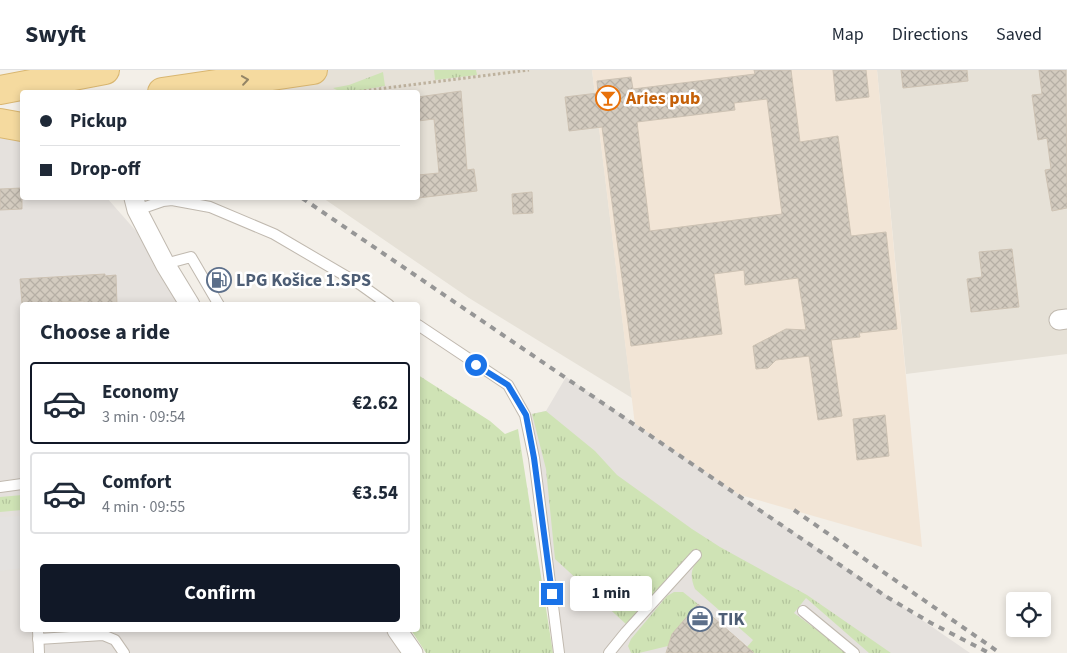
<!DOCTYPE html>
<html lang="en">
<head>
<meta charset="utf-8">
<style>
	:root { --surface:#fff; --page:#f2f2f3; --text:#1f2937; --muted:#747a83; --line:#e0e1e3; --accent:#111827 }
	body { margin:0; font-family:"Source Sans 3",sans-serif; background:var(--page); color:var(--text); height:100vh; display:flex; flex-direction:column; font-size:19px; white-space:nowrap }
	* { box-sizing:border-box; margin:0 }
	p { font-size:16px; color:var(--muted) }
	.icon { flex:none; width:28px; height:28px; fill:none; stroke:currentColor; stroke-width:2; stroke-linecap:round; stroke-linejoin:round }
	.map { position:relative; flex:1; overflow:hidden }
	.drawer { position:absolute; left:20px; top:232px; width:400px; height:330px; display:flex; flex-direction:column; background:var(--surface); border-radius:5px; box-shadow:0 2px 8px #0003 }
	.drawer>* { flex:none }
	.top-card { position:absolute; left:20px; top:20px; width:400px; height:110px; border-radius:5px; box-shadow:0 2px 8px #0003; display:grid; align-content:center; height:110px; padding:0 20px; background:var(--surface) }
	.fabs { position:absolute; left:1006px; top:522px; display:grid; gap:10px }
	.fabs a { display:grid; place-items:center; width:45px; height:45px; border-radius:5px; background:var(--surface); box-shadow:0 2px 8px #0003; font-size:25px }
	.end { position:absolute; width:22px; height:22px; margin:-11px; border:6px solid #1a73e8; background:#fff; box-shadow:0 0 0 2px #fff }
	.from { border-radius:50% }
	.bubble { position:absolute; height:35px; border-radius:5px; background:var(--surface); box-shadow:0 2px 8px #0003; font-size:16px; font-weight:700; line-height:35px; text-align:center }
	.top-card b { display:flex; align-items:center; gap:18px; height:48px; font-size:19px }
	.top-card b+b { border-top:1px solid var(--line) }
	.top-card i { width:12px; height:12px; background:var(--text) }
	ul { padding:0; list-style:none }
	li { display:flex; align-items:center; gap:15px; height:82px; margin:0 10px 8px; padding:0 10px; border:2px solid var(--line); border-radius:5px }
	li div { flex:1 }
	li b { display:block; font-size:19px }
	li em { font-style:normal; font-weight:700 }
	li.current { border-color:var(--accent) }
	li>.icon { width:45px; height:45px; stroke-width:1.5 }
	h2 { padding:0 20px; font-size:22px; line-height:60px }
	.action { display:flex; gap:10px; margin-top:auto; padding:10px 20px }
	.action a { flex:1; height:58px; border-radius:5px; background:var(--accent); color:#fff; font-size:20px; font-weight:700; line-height:58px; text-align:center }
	header { display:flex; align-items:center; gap:30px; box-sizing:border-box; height:70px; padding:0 25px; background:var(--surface); border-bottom:1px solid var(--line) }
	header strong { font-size:24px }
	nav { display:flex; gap:28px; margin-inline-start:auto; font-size:18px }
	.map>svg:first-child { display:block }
	.residential { fill:#e6e1d7 }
	.commercial { fill:#f2e5d6 }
	.industrial { fill:#e5e1dd }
	.grass { fill:url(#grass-tufts) }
	.parking { fill:#e4e2e0 }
	.building { fill:url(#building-cross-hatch); stroke:#cdc2b3; fill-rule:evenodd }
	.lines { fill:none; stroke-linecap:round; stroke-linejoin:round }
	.lane-casing { stroke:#c0b9af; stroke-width:12 }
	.street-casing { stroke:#c0b9af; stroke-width:21 }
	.primary-casing { stroke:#d9b670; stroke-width:30 }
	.path { stroke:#beb29e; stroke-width:3; stroke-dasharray:2.5 2.5; stroke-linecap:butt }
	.lane { stroke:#fff; stroke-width:10 }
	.street { stroke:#fff; stroke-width:19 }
	.primary { stroke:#f5da9f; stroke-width:28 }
	.rail { stroke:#969696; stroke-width:4; stroke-dasharray:6 6; stroke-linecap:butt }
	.oneway { stroke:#948566 }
	.route { stroke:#1a73e8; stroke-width:6 }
	.labels { text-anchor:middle; stroke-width:5; stroke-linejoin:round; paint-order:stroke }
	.food-label { font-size:18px; font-weight:bold; fill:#c56008; stroke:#fff; text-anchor:start }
	.service-label { font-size:18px; font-weight:bold; fill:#4e5e75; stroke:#fff; text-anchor:start }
</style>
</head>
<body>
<header>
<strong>Swyft</strong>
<nav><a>Map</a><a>Directions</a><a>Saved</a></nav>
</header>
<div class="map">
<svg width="1067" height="583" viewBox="0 0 1067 583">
	<defs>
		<pattern id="grass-tufts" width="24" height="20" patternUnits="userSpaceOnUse" patternTransform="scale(1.25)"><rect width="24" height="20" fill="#cfe3b5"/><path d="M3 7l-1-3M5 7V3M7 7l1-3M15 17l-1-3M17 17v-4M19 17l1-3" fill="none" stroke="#b3c49c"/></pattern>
		<pattern id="building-cross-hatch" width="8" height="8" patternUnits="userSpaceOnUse" patternTransform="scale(1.25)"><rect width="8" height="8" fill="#d3cbbf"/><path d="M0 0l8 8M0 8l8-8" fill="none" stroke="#b6afa5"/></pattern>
	</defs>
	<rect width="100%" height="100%" fill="#f3efe8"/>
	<g class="residential">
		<path d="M313 0H592L632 328 469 228 323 128H418V22H173Z"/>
		<path d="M877 0H1067V284L906 304Z"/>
	</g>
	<path class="commercial" d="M592 0H877L922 477 733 423 635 355Z"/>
	<g class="industrial">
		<path d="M0 53 22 62V128H107L165 194 190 235H22V560H397L413 583H0Z"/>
		<path d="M566 307 864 510 970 583H559L525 345 546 341Z"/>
	</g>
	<g class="grass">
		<path d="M434 0H476L477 5 435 10Z"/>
		<path d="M383 2 385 16C370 18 346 26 333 18L349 15Z"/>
		<path d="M418 305 490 351 505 364 518 359 553 583H426L411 560H418Z"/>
		<path d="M546 341 595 381 617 405 692 459 720 477 807 525 891 583H869L806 528 794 543 848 583H754L747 577 753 570 695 519C689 504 691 497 702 486L695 479 627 555 555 489 546 399 532 344Z"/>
		<path d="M22 425V440L0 442V427Z"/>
		<path d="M674 522H683L698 534 673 564 668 576 639 583H631L628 576 631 569 667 526Z"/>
	</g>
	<path class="parking" d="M22 446V498L0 501V447Z"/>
	<g class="building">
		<path d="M754 0H791L800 72 838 66 851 166 886 162 897 259 859 263 860 267 831 270 842 346 818 350 809 286 776 290 768 298 756 299 753 276 786 259 806 260 798 208 745 215 744 200 714 204 722 264 631 276 602 57 569 61 565 27 598 23 597 11 631 7 633 19 755 4ZM767 29 782 144 650 161 637 52 735 40 734 33Z"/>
		<path d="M833 0H866L869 27 836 31Z"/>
		<path d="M901 0H967L968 11 903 18Z"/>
		<path d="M1039 0H1066L1067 138 1052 141 1045 100 1051 99 1047 68 1038 70 1032 25 1042 24Z"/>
		<path d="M461 21 467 100 474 99 477 121 418 128V105L439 103 434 49 418 51V27Z"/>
		<path d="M22 118V139L0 140V119Z"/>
		<path d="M532 122 533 143 513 144 512 124Z"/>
		<path d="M1012 179 1019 237 971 242 967 209 982 207 979 182Z"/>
		<path d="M221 199 230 213 219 221 210 206Z"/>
		<path d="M105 204V206L116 205 117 235H84V231L22 234 20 209Z"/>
		<path d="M885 345 889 386 857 390 853 349Z"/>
		<path d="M698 534 754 583H666L672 564Z"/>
	</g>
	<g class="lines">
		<defs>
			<g id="lane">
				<path d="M137 140 163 131 172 130 210 137 274 164 361 215 389 235"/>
				<path d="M165 194 191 187 219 235"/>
				<path d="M418 255 508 315 525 345 534 388 559 583"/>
				<path d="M0 417 22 414"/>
				<path d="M803 541 854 583"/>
				<path d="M38 560 39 583"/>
				<path d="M38 569 103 565 115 570 124 583"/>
				<path d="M609 583 626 562 696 485"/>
			</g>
			<g id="street">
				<path d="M134 128 137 140 165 194 190 235"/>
				<path d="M1059 250 1067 249"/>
				<path d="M397 560 413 583"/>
			</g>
			<g id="primary">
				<path d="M0 20 105 0"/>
				<path d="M162 22 313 0"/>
				<path d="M0 53 22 57"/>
			</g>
		</defs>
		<use href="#lane" class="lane-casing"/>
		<use href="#street" class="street-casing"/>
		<use href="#primary" class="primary-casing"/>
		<path class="path" d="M354 22 529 0"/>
		<use href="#lane" class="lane"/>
		<use href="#street" class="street"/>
		<use href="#primary" class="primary"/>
		<g class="rail">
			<path d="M302 128 887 527 931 553 989 583"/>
			<path d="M794 440 1000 583"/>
		</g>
	</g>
	<defs><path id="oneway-chevron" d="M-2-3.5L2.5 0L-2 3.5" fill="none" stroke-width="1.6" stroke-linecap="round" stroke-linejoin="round" transform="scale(1.25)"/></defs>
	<use class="oneway" href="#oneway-chevron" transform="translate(245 10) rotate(-8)"/>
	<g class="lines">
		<path class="route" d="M476 295 508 315 526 345 534 388 552 524"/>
	</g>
	<defs>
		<symbol id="bar-ring" viewBox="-11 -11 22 22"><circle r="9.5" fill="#fff" stroke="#e8710a" stroke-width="1.5"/><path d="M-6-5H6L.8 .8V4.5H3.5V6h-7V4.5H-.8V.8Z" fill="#e8710a"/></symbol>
		<symbol id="fuel-ring" viewBox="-11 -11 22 22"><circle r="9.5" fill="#fff" stroke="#5c6f8a" stroke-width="1.5"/><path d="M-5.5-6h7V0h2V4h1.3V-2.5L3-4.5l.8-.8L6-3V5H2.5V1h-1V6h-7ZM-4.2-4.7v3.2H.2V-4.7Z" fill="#5c6f8a"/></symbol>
		<symbol id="office-ring" viewBox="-11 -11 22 22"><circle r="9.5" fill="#fff" stroke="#5c6f8a" stroke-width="1.5"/><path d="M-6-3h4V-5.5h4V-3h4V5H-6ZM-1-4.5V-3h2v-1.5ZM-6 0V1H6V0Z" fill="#5c6f8a"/></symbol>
	</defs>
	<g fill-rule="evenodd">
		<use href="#bar-ring" x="594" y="14" width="28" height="28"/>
		<use href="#fuel-ring" x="205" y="196" width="28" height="28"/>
		<use href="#office-ring" x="686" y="535" width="28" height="28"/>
	</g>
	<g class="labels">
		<g class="food-label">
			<text x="626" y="34">Aries pub</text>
		</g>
		<g class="service-label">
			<text x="236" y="216">LPG Košice 1.SPS</text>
			<text x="718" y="555">TIK</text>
		</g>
	</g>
</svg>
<div class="fabs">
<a><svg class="icon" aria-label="locate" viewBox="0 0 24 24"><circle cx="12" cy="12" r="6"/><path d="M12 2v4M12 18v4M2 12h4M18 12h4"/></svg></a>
</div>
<i class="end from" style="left:476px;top:295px"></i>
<i class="end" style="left:552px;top:524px"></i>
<div class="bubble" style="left:570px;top:506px;width:82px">1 min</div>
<div class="top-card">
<b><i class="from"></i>Pickup</b>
<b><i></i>Drop-off</b>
</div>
<section class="drawer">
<h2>Choose a ride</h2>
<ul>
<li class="current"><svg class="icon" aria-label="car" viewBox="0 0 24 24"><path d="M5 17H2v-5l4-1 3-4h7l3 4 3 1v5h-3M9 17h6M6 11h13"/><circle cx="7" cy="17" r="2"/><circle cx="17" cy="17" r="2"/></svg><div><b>Economy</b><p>3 min · 09:54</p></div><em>€2.62</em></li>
<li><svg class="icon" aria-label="car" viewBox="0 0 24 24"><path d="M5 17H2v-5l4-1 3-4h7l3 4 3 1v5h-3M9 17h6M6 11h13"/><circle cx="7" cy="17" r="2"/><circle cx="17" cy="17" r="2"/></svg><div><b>Comfort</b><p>4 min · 09:55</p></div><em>€3.54</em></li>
</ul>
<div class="action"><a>Confirm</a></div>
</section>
</div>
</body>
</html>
